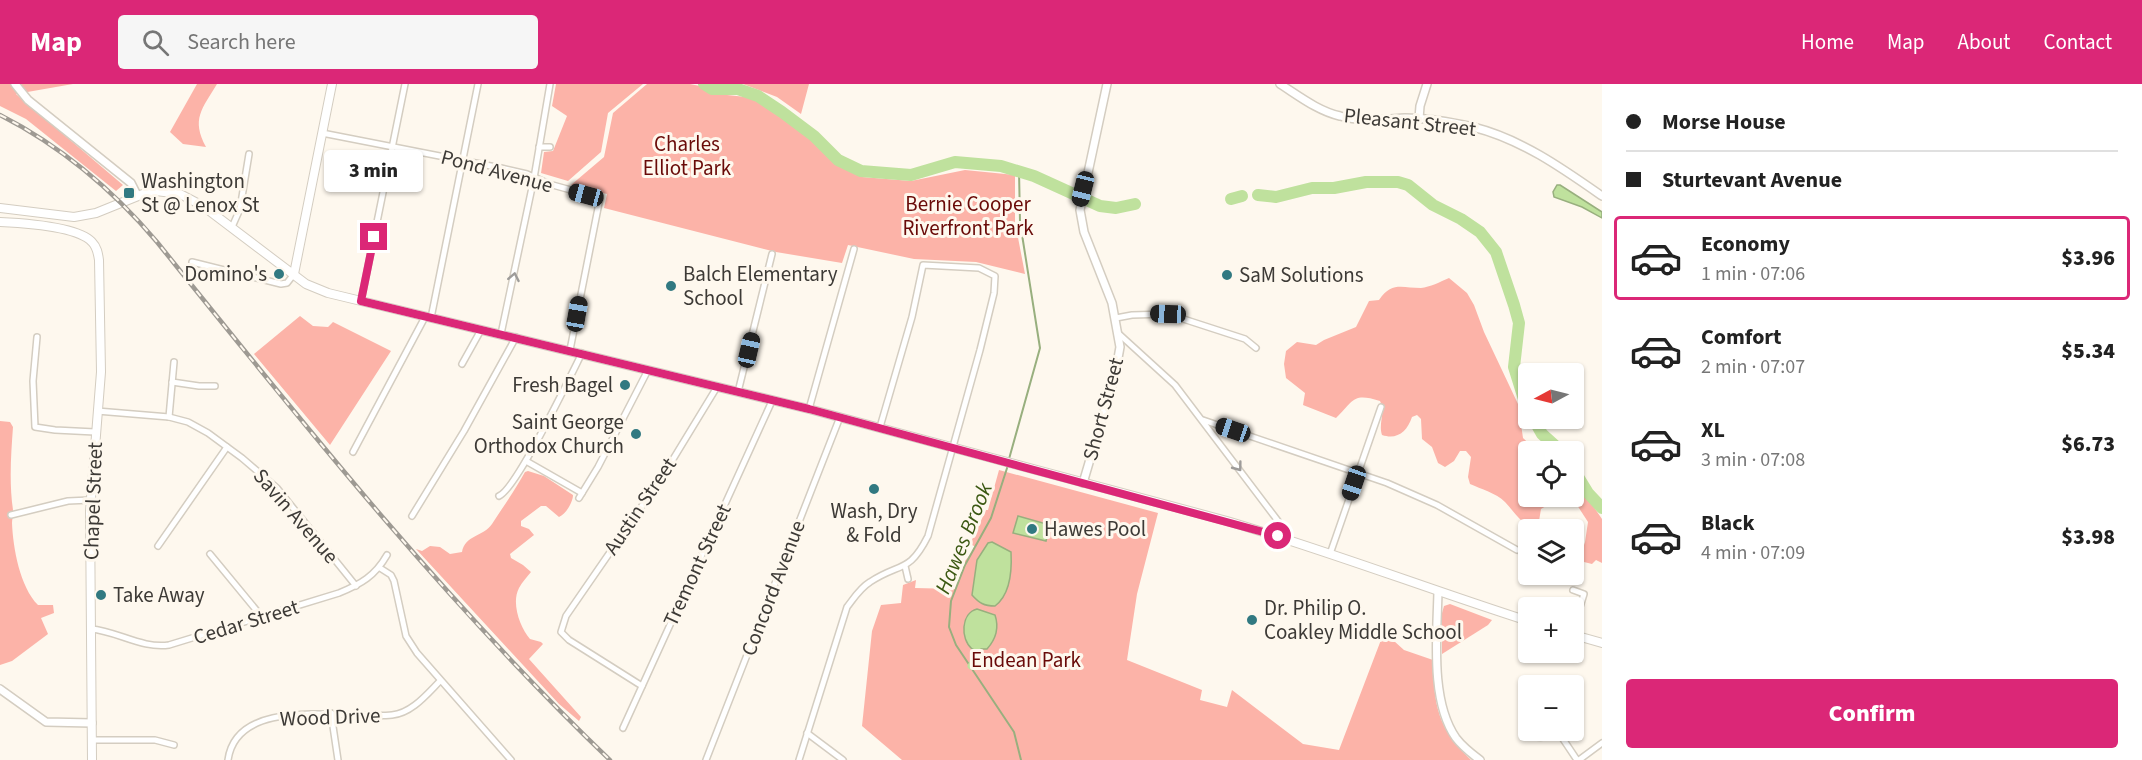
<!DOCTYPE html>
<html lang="en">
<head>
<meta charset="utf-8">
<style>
	:root { --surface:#fff; --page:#f6f6f6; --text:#222; --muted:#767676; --line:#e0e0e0; --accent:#db2777 }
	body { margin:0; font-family:"Source Sans 3",sans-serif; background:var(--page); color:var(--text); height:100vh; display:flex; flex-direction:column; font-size:22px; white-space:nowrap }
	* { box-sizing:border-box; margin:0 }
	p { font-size:20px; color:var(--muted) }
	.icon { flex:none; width:33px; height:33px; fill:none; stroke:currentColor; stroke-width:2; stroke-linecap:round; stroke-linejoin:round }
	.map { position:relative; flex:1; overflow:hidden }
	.panel { display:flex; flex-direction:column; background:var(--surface); width:540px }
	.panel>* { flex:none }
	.banner { display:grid; align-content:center; height:132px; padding:0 24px; background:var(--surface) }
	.needle { width:39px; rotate:263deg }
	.fabs { position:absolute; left:1518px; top:279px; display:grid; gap:12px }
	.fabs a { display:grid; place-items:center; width:66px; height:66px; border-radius:6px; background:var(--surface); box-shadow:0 2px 4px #0004; font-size:30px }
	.end { position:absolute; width:27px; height:27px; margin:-14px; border:8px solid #db2777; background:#fff; box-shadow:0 0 0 3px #fff }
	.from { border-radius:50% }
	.bubble { position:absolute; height:42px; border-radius:6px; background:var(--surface); box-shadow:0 2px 4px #0004; font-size:20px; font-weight:800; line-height:42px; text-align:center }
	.car { position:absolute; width:18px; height:36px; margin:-18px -9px; border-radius:8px; box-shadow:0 0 4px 2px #0007; background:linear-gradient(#222 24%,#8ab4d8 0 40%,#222 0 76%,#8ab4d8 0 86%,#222 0) }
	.banner b { display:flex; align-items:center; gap:21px; height:57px; font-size:22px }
	.banner b+b { border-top:2px solid var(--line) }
	.banner i { width:15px; height:15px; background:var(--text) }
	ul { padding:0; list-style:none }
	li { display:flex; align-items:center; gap:18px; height:84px; margin:0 12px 9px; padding:0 12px; border:3px solid transparent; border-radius:6px }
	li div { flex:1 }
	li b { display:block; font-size:22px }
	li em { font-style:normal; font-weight:800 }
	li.active { border-color:var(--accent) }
	li>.icon { width:54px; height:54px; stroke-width:1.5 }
	.button { display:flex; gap:12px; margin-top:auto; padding:12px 24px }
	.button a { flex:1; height:69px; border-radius:6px; background:var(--accent); color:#fff; font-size:24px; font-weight:800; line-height:69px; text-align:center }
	header { display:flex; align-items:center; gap:36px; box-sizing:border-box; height:84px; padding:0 30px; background:var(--accent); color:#fff }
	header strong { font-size:28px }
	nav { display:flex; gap:33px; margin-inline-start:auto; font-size:21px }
	.search { width:420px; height:54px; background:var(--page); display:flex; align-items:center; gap:15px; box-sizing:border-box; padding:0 21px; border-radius:6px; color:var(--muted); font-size:22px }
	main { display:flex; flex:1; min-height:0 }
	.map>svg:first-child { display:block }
	.green { fill:#fcb3a8 }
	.water { fill:#bfe19d; stroke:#98af7e; stroke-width:1.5 }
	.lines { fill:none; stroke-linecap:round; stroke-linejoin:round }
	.stream { stroke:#98af7e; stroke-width:2 }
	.canal { stroke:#bfe19d; stroke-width:7 }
	.river { stroke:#bfe19d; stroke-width:12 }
	.minor-casing { stroke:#d4cdc1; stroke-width:8 }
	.tertiary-casing { stroke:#d4cdc1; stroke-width:10 }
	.secondary-casing { stroke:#d4cdc1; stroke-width:10 }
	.minor { stroke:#fff; stroke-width:5 }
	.tertiary { stroke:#fff; stroke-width:7 }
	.secondary { stroke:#fff; stroke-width:8 }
	.rail-casing { stroke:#9e9a93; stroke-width:4.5 }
	.rail { stroke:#fef8ee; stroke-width:2; stroke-dasharray:7; stroke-linecap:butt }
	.oneway { stroke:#9e9c9a }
	.route { stroke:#db2777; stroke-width:8 }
	.poi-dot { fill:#317981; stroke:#fef8ee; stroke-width:2 }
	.labels { text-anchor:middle; stroke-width:6; stroke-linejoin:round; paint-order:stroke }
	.street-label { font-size:21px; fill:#3d3a36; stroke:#fef8ee }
	.park-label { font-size:21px; fill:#690a08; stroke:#fef8ee }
	.poi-label { font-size:21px; fill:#3d3a36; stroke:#fef8ee; text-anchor:start }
	.water-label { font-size:22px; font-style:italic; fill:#3c5913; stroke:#fef8ee }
</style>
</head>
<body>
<header>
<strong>Map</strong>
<div class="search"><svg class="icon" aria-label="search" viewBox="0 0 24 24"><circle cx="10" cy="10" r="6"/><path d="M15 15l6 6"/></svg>Search here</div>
<nav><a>Home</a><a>Map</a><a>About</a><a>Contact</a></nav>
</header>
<main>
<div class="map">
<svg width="1602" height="676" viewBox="0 0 1602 676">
	<rect width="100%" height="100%" fill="#fef8ee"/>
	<g class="green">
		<path d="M0 0H73L16 10 123 101 116 107 26 35 0 22Z"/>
		<path d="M197 0H217C202 25 191 35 206 63L183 60 170 48Z"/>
		<path d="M556 0H643L608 29 601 68 568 97 541 89 544 68 553 67 567 32 552 22Z"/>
		<path d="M647 0H690L705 3 727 11 756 14 805 49 838 81 862 93 911 97 965 86 1015 91V138L1025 190 976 178 914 175 848 161 842 179 776 168 604 124 607 110 571 101 604 73 613 29Z"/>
		<path d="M743 0H809L801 30 777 13Z"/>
		<path d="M1449 194 1467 209 1474 221 1484 248 1518 320 1523 354 1537 367 1528 368V412H1574V394L1602 435V479L1596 476 1592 480 1584 478 1580 473 1585 458 1588 438 1577 421 1556 416 1541 425 1539 437 1541 445 1528 446V471L1521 472C1517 459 1524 449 1522 437 1515 431 1511 424 1505 418 1496 409 1481 405 1470 400L1468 393 1471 373 1466 367H1460L1454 377 1445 383 1438 379 1432 363 1422 355 1421 335 1417 331 1412 333C1407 348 1397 356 1382 351 1378 339 1386 328 1380 317 1352 308 1354 317 1336 334L1303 321 1305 309 1286 294 1284 280 1286 267 1297 258 1316 261 1324 256 1356 243 1369 217 1379 216C1392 197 1402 204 1421 204 1430 203 1440 198 1449 194Z"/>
		<path d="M300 232 313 242 328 243 333 238 391 267 330 361 254 270Z"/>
		<path d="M0 337 10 338 13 343C11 371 9 398 13 426 14 430 12 435 12 439 13 464 20 503 38 521H53L54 529 41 534 48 550 12 577 0 581Z"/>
		<path d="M999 386 1158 429 1137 510 1127 576 1202 606 1200 616 1227 623 1232 606 1303 660 1339 666 1384 548 1404 566 1433 576C1434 621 1437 644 1471 676H902L862 642 872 547 881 521 901 519 903 501 916 496 915 504 956 505 965 477 976 463 970 460 986 426H988Z"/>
		<path d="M528 387 544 392 573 411C573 418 566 430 559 433L546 422H541L521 437V442L529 445 534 451 510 470 511 474 523 481 531 488C527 493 522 498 519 504 511 519 520 543 530 555L541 558 543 560 529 575 581 633 579 637 559 620 416 465 422 467 430 462 440 463 450 470 462 468C465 451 483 453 492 440 503 423 515 406 525 388Z"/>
		<path d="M1450 520 1492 536 1488 541 1442 570V529L1444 522Z"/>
	</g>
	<g class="water">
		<path d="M1560 101 1602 128V134L1582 123 1554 113 1553 108 1557 101Z"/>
		<path d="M1018 432 1050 441 1046 457 1013 449Z"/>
		<path d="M992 458 1011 468C1012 486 1011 510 995 522 984 522 979 519 972 511L977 476 988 459Z"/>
		<path d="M977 525 995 531C999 543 996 555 987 565H972C960 555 961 529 977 525Z"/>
	</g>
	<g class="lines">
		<g class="stream">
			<path d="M1009 375 1040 264 1020 138 1019 86"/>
			<path d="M1008 381 991 434 965 481 951 517 949 543 956 561 1014 648 1021 676"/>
		</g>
		<g class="canal">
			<path d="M975 574 978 559"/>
			<path d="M971 582 973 579"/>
		</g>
		<g class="river">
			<path d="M704 0 712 5H738L758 12 782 28 814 52 838 76 861 87 911 91 955 78 1001 82 1034 92 1100 122 1116 124 1135 120"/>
			<path d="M1258 111 1276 113 1312 104H1334L1366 98H1398L1408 101 1433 121 1461 135 1480 148 1496 168 1514 221 1519 239 1514 283 1528 328"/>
			<path d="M1231 115 1242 112"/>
			<path d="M1533 334 1542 350 1562 368"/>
			<path d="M1574 386 1588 409 1602 424"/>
		</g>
		<defs>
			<g id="minor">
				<path d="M322 49 501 84 527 90 549 100 600 114 570 266"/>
				<path d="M539 63H550"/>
				<path d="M232 143 240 125 249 70"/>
				<path d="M192 178 281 200 287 199 294 190"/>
				<path d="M361 217 405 0"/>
				<path d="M431 234 478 0"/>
				<path d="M1116 234 1132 231 1168 230 1245 255 1256 264"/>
				<path d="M501 250 534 94 550 0"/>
				<path d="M1119 250 1175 301 1278 437 1280 443 1278 452"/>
				<path d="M37 253 33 297 35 343 55 346 95 348"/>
				<path d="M462 280 481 246"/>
				<path d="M172 298 199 302H215"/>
				<path d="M738 308 772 170"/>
				<path d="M809 325 854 165"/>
				<path d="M97 327 169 333 188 338 208 349 242 374 277 404 356 502"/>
				<path d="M169 333 174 278"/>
				<path d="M1203 336 1387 399 1437 421 1517 466"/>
				<path d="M353 368 425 233"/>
				<path d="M526 377 582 409"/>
				<path d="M499 412C517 404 570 293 582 269"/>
				<path d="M579 414 598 383 648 286"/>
				<path d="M11 431 68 417 90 416"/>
				<path d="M412 432 464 347 516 253"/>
				<path d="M158 462 227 363"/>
				<path d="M210 470 262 533"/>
				<path d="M1330 470 1381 323"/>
				<path d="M905 482 908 495"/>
				<path d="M380 484 391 491 394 497 406 552 417 569 511 676"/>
				<path d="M1573 506 1584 510 1574 542"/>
				<path d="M91 545C117 547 142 565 169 561L339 509C361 500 375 492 387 471"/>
				<path d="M642 602 569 556 561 548 566 532 664 390 717 303"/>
				<path d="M1528 622C1511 641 1537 666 1555 646"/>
				<path d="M331 629 338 676"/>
				<path d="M623 644 772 317"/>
				<path d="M1557 646 1577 676"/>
				<path d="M807 649 843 676"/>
				<path d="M92 656H155L174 661"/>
				<path d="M228 676C237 610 348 636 392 631 412 629 427 610 440 597"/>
				<path d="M706 676 840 333"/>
				<path d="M799 676 847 523C854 514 860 504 870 498 900 478 909 490 928 452L980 266 994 209 995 192 979 184 923 181 912 233 880 343"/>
				<path d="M1579 676 1602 659"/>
			</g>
			<g id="tertiary">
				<path d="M15 0 28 16 131 99 137 111"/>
				<path d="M1280 0C1299 12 1318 27 1340 32 1361 38 1384 35 1405 34 1427 34 1451 38 1473 43 1521 55 1562 84 1602 112"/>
				<path d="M1419 35 1420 22 1427 0"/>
				<path d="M1083 399 1115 291 1120 263 1112 219 1084 148 1080 126 1107 0"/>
				<path d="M1438 508C1437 552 1430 617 1456 654 1462 662 1472 670 1480 676"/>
				<path d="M0 605 46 638 92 639"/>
			</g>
			<g id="secondary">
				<path d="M0 124 74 133 96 129 143 110 156 107 180 110 203 122 306 200 328 209 809 325 1227 437C1329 467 1428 505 1528 537"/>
				<path d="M0 138C22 139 77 142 92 158 97 163 98 169 99 176L101 288 90 427 92 676"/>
				<path d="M294 190 332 0"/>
				<path d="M1574 551 1602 559"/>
			</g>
		</defs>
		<use href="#minor" class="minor-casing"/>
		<use href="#tertiary" class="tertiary-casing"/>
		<use href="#secondary" class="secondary-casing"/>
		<use href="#minor" class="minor"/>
		<use href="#tertiary" class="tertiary"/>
		<use href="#secondary" class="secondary"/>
		<defs>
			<path id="rail" d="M0 31C61 62 113 106 157 158 301 337 444 517 610 676"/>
		</defs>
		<use href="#rail" class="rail-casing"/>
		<use href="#rail" class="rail"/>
	</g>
	<defs><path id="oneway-chevron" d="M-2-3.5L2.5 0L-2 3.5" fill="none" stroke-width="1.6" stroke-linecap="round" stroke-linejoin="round" transform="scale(1.5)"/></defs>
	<g class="oneway">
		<use href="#oneway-chevron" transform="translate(514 193) rotate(-79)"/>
		<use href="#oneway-chevron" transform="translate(1238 383) rotate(53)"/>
	</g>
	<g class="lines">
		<path class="route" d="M374 153 361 217 809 325 1278 452"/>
	</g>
	<g class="poi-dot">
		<rect x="123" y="103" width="12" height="12" rx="3"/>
		<circle cx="279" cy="190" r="6"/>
		<circle cx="1227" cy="191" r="6"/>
		<circle cx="671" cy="202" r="6"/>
		<circle cx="625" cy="301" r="6"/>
		<circle cx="636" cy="350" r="6"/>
		<circle cx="874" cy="405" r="6"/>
		<circle cx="1032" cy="445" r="6"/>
		<circle cx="101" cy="511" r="6"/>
		<circle cx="1252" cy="536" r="6"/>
	</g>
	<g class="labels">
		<g class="street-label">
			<text transform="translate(1410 38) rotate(6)" y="7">Pleasant Street</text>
			<text transform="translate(497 87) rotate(15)" y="7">Pond Avenue</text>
			<text transform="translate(1103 325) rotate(-75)" y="7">Short Street</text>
			<text transform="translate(93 417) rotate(-88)" y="7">Chapel Street</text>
			<text transform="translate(640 422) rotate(-56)" y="7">Austin Street</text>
			<text transform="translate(296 432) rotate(49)" y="7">Savin Avenue</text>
			<text transform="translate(697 481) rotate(-65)" y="7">Tremont Street</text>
			<text transform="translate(773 504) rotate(-69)" y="7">Concord Avenue</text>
			<text transform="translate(246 538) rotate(-17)" y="7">Cedar Street</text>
			<text transform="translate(330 633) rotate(-2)" y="7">Wood Drive</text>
		</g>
		<g class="park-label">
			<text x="687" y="67">Charles<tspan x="687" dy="24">Elliot Park</tspan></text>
			<text x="968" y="127">Bernie Cooper<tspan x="968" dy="24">Riverfront Park</tspan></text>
			<text x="1026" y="583">Endean Park</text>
		</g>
		<g class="poi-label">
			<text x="141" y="104">Washington<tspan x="141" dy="24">St @ Lenox St</tspan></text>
			<text x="267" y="197" text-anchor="end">Domino's</text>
			<text x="683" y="197">Balch Elementary<tspan x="683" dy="24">School</tspan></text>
			<text x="1239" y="198">SaM Solutions</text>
			<text x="613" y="308" text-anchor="end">Fresh Bagel</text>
			<text x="624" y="345" text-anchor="end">Saint George<tspan x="624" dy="24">Orthodox Church</tspan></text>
			<text x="874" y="434" text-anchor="middle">Wash, Dry<tspan x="874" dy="24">&amp; Fold</tspan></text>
			<text x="1044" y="452">Hawes Pool</text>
			<text x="113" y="518">Take Away</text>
			<text x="1264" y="531">Dr. Philip O.<tspan x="1264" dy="24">Coakley Middle School</tspan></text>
		</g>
		<g class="water-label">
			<text transform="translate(963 454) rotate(-68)" y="8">Hawes Brook</text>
		</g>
	</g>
</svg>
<div class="fabs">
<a><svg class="needle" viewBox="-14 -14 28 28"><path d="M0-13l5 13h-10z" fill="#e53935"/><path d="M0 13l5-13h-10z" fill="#767676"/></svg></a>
<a><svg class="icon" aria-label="locate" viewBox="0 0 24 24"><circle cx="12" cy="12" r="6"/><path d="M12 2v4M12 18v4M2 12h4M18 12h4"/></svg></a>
<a><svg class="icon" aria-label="layers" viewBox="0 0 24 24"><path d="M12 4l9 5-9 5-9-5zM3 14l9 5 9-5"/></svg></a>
<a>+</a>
<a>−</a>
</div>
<i class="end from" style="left:1278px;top:452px"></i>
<i class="end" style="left:374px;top:153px"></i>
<div class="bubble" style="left:324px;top:66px;width:99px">3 min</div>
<i class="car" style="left:1083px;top:105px;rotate:194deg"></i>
<i class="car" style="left:586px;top:111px;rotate:285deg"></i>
<i class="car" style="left:577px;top:230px;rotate:10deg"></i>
<i class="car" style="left:1168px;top:230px;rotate:272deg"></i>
<i class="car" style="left:749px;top:266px;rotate:13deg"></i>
<i class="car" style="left:1233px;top:346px;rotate:289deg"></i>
<i class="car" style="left:1354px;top:399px;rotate:199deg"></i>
</div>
<section class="panel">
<div class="banner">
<b><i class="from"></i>Morse House</b>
<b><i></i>Sturtevant Avenue</b>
</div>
<ul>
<li class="active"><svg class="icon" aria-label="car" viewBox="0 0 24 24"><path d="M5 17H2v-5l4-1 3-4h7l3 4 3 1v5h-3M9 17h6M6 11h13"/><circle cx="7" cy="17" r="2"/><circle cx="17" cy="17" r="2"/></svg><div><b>Economy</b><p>1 min · 07:06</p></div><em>$3.96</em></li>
<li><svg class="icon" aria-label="car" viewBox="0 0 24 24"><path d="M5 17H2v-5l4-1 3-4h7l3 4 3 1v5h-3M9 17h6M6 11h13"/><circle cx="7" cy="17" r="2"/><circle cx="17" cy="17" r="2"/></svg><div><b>Comfort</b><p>2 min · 07:07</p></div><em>$5.34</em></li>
<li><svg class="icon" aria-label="car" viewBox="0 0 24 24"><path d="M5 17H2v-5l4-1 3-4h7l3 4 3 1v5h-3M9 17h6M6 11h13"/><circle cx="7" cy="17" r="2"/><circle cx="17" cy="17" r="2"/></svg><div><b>XL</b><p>3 min · 07:08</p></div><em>$6.73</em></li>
<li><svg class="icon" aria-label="car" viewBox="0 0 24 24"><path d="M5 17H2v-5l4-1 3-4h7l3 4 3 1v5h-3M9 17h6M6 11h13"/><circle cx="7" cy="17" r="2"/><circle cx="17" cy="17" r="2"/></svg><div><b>Black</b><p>4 min · 07:09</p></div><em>$3.98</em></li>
</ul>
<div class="button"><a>Confirm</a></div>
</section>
</main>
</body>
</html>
